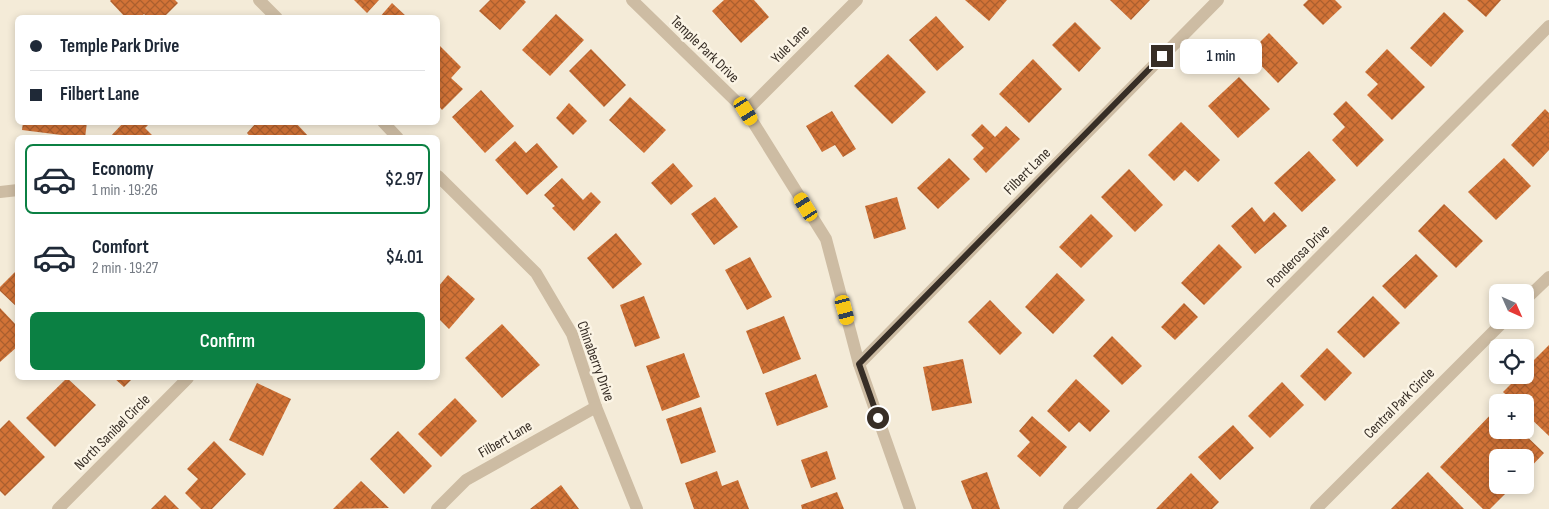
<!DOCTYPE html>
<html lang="en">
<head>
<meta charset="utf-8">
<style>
	:root { --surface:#fff; --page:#f6f6f7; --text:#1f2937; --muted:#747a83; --line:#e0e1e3; --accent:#0b8043 }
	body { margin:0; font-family:"Sofia Sans Condensed",sans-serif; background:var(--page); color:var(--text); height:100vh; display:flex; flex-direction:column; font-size:19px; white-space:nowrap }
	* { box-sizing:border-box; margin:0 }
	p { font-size:16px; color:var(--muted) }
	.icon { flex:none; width:28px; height:28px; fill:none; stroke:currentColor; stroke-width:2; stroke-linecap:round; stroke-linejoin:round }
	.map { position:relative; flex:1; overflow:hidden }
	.sheet { position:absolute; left:15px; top:135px; width:425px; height:245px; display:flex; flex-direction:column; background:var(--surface); border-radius:8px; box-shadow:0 2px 8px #0003 }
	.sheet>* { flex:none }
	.guide { position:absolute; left:15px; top:15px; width:425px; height:110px; border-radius:8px; box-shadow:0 2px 8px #0003; display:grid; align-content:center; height:110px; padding:0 15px; background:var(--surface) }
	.needle { width:32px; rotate:135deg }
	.fabs { position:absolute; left:1489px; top:284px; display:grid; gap:10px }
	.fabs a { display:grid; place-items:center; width:45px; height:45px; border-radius:8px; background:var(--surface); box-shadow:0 2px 8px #0003; font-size:25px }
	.end { position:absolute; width:22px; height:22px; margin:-11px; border:6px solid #372e26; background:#fff; box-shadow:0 0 0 2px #fff }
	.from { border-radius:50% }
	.bubble { position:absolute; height:35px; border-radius:8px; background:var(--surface); box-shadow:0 2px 8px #0003; font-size:16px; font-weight:600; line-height:35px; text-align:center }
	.car { position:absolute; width:15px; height:30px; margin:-15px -8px; border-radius:6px; box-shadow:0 0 4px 1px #0007; background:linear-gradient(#f5c518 24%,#345 0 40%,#f5c518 0 76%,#345 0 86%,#f5c518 0) }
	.guide b { display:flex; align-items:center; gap:18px; height:48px; font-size:19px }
	.guide b+b { border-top:1px solid var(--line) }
	.guide i { width:12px; height:12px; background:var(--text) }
	ul { padding:9px 0 0; list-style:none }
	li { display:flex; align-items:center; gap:15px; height:70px; margin:0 10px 8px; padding:0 5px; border:2px solid transparent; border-radius:8px }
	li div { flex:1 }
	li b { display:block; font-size:19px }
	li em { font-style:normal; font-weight:600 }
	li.current { border-color:var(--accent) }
	li>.icon { width:45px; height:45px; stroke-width:1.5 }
	.button { display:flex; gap:10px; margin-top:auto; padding:10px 15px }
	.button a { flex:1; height:58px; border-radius:8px; background:var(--accent); color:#fff; font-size:20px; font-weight:600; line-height:58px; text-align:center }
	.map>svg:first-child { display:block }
	.building { fill:url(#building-cross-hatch) }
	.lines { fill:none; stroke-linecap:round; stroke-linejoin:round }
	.street { stroke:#cdbca3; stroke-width:12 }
	.route { stroke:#372e26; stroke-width:6 }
	.labels { text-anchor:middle; stroke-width:5; stroke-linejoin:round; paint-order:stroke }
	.street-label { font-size:15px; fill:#372e26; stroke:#fbf4e5 }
</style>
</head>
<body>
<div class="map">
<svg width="1549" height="509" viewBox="0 0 1549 509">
	<defs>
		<pattern id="building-cross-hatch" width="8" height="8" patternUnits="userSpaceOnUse" patternTransform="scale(1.25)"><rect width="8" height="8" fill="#d27337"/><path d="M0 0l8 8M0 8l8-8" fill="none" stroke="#ab5f2e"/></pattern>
	</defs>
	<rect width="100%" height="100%" fill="#f4ebd8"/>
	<g class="building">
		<path d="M111 0H175L178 3 163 18H148L144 14 140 18H126L110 1Z"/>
		<path d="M354 0H379L367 13Z"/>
		<path d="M490 0H524L526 2 500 30 479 11Z"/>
		<path d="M724 0H754L769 17 741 43 712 11Z"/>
		<path d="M965 0H1007L989 21Z"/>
		<path d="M1110 0H1150L1131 20Z"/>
		<path d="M1308 0H1335L1342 7 1323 25 1303 5Z"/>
		<path d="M1467 0H1501L1486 17Z"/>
		<path d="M392 3 408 18H379Z"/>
		<path d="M1444 12 1464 31 1431 67 1410 48Z"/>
		<path d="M556 14 584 40 550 76 522 50Z"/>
		<path d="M936 16 964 47 937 71 909 40Z"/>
		<path d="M1075 22 1101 48 1079 72 1052 45Z"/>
		<path d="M1269 33 1298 63 1278 83 1249 53Z"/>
		<path d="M438 44 461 67 451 78 463 89 442 110 438 105Z"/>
		<path d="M591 49 626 85 604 107 569 71Z"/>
		<path d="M1387 49 1425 87 1392 120 1367 95 1378 84 1365 72Z"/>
		<path d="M888 54 926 92 892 124 854 86Z"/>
		<path d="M1033 59 1062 89 1029 123 999 94Z"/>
		<path d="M1239 77 1270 109 1238 138 1208 106Z"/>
		<path d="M481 90 514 126 485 153 452 117Z"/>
		<path d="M630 97 666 130 644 153 609 120Z"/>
		<path d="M1346 101 1384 140 1357 167 1332 140 1345 127 1333 114Z"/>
		<path d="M569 103 587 121 573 135 556 118Z"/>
		<path d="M1545 109 1549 113V150L1533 167 1511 145Z"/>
		<path d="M832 111 856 149 843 157 835 145 822 152 806 126Z"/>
		<path d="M23 122H87L85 138 22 130Z"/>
		<path d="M124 122H151L145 128 155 138H109Z"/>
		<path d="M257 122H295L310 138H251L247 133Z"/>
		<path d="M1181 122 1220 160 1198 182 1185 170 1174 181 1148 155Z"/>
		<path d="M982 124 995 137 1006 126 1020 139 986 173 973 159 984 148 971 135Z"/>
		<path d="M515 141 526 153 537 143 558 167 527 195 495 160Z"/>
		<path d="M1309 151 1336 180 1302 212 1274 183Z"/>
		<path d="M949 158 970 179 938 209 917 188Z"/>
		<path d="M1504 158 1531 186 1496 220 1468 192Z"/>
		<path d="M673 163 693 186 671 205 651 183Z"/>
		<path d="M1129 169 1163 205 1135 232 1101 197Z"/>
		<path d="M562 178 583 200 591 192 601 202 574 231 552 208 555 206 544 195Z"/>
		<path d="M715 197 738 227 714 245 691 214Z"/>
		<path d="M897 197 906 229 874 239 865 206Z"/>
		<path d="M1444 204 1483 241 1456 268 1418 231Z"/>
		<path d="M1252 207 1264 222 1274 212 1287 226 1255 254 1231 226Z"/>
		<path d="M1091 214 1113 236 1081 268 1059 247Z"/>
		<path d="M616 233 642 264 613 289 587 258Z"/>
		<path d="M1219 244 1242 267 1204 305 1181 283Z"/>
		<path d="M1416 254 1438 276 1405 309 1382 286Z"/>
		<path d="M750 257 772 297 747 310 725 270Z"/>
		<path d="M18 269V308L0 291V287Z"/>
		<path d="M1057 273 1085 300 1053 334 1025 307Z"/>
		<path d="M448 275 475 299 449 329 438 318V287Z"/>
		<path d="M644 296 660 338 635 347 620 305Z"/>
		<path d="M1373 296 1400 323 1364 358 1337 332Z"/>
		<path d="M990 300 1022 333 1000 355 968 322Z"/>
		<path d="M1184 303 1198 317 1175 340 1161 327Z"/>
		<path d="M0 308 18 327V346L0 362Z"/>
		<path d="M784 316 801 359 763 374 746 331Z"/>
		<path d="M502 324 540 365 502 398 465 358Z"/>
		<path d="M1112 336 1142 366 1122 385 1093 356Z"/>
		<path d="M1549 345V436L1525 413V402H1514L1503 392 1520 375H1525V369Z"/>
		<path d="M1327 348 1352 373 1325 401 1300 376Z"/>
		<path d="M684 353 700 397 662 411 646 366Z"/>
		<path d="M963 359 972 403 932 411 923 367Z"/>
		<path d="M816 374 828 407 777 426 765 393Z"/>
		<path d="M67 378 96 405 55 447 26 418Z"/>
		<path d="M114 378H133L124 387Z"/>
		<path d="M1076 379 1110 411 1090 432 1079 422 1069 432 1047 411Z"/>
		<path d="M1282 382 1304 405 1270 438 1248 416Z"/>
		<path d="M257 383 291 399 263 456 229 440Z"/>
		<path d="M455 398 477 421 441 457 418 434Z"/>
		<path d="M701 407 716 452 681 464 666 419Z"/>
		<path d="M1498 407V430H1520L1544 453 1525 473V458H1498V485H1514L1490 509H1483L1440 467Z"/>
		<path d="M1032 416 1067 447 1040 477 1017 456 1030 442 1019 431Z"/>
		<path d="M9 420 45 457 5 496 0 491V429Z"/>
		<path d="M1233 425 1254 448 1220 480 1198 457Z"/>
		<path d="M398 431 432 466 404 494 370 459Z"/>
		<path d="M214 441 246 474 212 509H201L185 493 198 479 187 469Z"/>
		<path d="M827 451 836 479 811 488 801 460Z"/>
		<path d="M717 471 722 486 738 480 749 509H694L685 483Z"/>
		<path d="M987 472 1000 509H972L961 481Z"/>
		<path d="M1428 472 1464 509H1391Z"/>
		<path d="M1191 473 1219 502 1212 509H1156Z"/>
		<path d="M361 481 389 508 333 509Z"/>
		<path d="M561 485 579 509H530Z"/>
		<path d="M837 492 844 509H802L801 505Z"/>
		<path d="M165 495 179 509H151Z"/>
	</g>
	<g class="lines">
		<g class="street">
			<path d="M259 0 277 18"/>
			<path d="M632 0 746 111 826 239 859 364 910 509"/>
			<path d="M746 111 857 0"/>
			<path d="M383 122 398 138"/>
			<path d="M438 176 536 273 572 334 596 407 637 509"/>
			<path d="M0 192 18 190"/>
			<path d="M1525 300 1549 277"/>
			<path d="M859 364 1218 0"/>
			<path d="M58 509 188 378"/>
			<path d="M437 509 466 480 596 407"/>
			<path d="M1069 509 1549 26"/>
			<path d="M1316 509 1505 320"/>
		</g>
	</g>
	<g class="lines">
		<path class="route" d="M878 418 859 364 1162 56"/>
	</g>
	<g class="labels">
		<g class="street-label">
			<text transform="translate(790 44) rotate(-45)" y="5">Yule Lane</text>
			<text transform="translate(705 49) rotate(44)" y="5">Temple Park Drive</text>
			<text transform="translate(1027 171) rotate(-45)" y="5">Filbert Lane</text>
			<text transform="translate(1298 256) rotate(-45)" y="5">Ponderosa Drive</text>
			<text transform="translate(596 361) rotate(70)" y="5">Chinaberry Drive</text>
			<text transform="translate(1399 403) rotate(-45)" y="5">Central Park Circle</text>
			<text transform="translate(112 432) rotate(-45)" y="5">North Sanibel Circle</text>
			<text transform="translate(505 439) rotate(-30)" y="5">Filbert Lane</text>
		</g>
	</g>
</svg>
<div class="fabs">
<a><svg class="needle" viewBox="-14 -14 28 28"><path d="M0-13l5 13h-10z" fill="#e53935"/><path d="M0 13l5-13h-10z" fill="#747a83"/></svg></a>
<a><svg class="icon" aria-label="locate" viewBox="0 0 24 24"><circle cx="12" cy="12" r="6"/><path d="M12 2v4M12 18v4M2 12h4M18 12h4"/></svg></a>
<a>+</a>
<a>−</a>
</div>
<i class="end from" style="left:878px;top:418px"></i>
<i class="end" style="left:1162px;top:56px"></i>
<div class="bubble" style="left:1180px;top:39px;width:82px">1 min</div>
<i class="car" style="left:746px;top:111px;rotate:148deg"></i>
<i class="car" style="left:806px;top:207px;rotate:328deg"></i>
<i class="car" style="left:845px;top:310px;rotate:165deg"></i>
<div class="guide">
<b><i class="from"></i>Temple Park Drive</b>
<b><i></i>Filbert Lane</b>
</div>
<section class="sheet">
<ul>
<li class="current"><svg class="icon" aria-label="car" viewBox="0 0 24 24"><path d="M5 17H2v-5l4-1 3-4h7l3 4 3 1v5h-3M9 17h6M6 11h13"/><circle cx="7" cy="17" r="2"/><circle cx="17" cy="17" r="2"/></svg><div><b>Economy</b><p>1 min · 19:26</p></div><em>$2.97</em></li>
<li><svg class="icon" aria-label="car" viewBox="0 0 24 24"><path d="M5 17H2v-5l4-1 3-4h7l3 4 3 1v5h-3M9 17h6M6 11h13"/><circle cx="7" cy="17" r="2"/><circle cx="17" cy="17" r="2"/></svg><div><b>Comfort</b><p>2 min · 19:27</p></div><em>$4.01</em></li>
</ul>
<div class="button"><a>Confirm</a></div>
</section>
</div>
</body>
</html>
